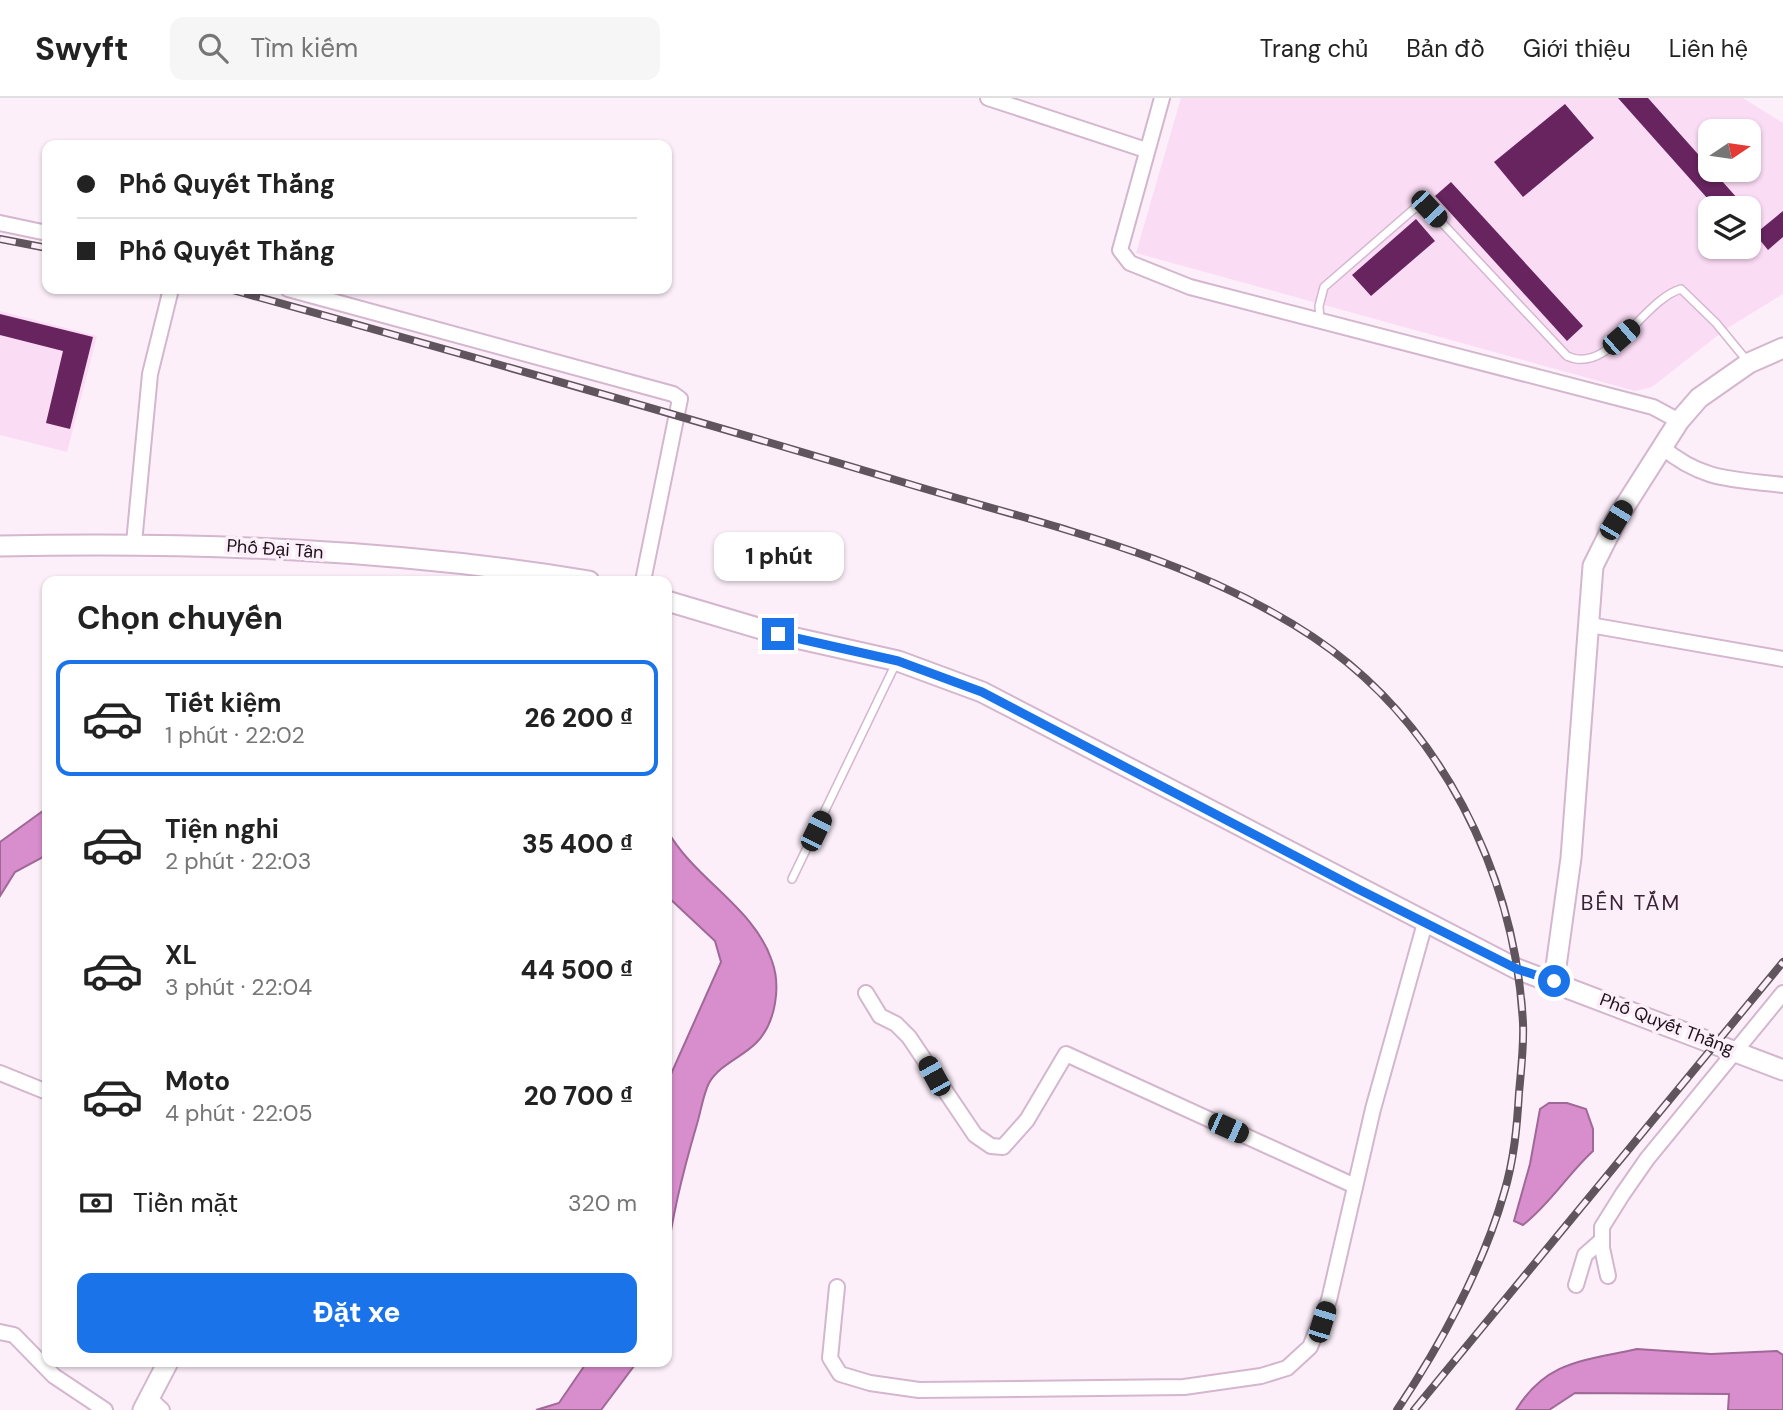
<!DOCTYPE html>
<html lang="vi">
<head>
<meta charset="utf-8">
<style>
	:root { --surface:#fff; --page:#f6f6f6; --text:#222; --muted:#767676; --line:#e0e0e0; --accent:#1a73e8 }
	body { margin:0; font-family:"DM Sans",sans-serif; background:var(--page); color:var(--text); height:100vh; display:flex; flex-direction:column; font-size:26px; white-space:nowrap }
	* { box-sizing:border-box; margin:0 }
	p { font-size:23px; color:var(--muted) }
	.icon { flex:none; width:38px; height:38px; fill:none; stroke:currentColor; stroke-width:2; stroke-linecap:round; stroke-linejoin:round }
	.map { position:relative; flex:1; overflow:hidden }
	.drawer { position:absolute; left:42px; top:478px; width:630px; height:791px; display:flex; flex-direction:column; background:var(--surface); border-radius:14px; box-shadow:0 2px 5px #0004 }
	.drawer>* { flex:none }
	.guide { position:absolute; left:42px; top:42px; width:630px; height:154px; border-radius:14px; box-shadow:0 2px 5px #0004; display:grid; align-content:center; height:154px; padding:0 35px; background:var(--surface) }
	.needle { width:46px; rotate:77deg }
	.controls { position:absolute; left:1698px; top:21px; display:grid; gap:14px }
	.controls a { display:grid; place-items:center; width:63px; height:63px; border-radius:14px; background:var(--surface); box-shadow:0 2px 5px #0004; font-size:35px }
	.end { position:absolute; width:32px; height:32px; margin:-16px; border:9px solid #1a73e8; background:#fff; box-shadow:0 0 0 4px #fff }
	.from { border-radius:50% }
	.bubble { position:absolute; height:49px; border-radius:14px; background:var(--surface); box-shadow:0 2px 5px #0004; font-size:23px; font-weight:800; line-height:49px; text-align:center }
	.car { position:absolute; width:21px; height:42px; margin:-21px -10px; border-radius:9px; box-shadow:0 0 5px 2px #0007; background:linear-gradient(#222 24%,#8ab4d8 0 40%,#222 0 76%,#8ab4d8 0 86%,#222 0) }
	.guide b { display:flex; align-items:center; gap:24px; height:66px; font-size:26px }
	.guide b+b { border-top:2px solid var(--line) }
	.guide i { width:18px; height:18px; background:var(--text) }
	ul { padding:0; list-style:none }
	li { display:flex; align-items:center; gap:21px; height:116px; margin:0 14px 10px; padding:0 21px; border:4px solid transparent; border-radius:14px }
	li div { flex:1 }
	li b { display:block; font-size:26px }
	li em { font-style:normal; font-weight:800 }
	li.current { border-color:var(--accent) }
	li>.icon { width:63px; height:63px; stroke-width:1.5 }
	h2 { padding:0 35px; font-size:32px; line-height:84px }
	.pay { display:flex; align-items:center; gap:18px; height:77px; padding:0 35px; font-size:26px }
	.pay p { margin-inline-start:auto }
	.button { display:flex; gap:14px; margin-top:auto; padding:14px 35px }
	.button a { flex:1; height:80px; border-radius:14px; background:var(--accent); color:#fff; font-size:28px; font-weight:800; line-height:80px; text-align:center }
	header { display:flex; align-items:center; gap:42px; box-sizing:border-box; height:98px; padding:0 35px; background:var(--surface); border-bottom:2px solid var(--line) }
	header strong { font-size:33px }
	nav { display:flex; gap:38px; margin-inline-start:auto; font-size:24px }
	.search { width:490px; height:63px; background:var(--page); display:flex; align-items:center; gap:18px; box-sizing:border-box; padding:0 24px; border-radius:14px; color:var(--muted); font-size:26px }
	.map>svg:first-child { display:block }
	.built { fill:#fbdcf5; fill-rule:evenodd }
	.water { fill:#d88dcc; stroke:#a06897; stroke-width:2 }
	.building { fill:#67245f }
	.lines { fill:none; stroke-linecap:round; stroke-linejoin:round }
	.lane-casing { stroke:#d4b6ce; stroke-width:10 }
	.street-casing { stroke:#d4b6ce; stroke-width:18 }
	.secondary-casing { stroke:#d4b6ce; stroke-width:23 }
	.lane { stroke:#fff; stroke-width:7 }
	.street { stroke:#fff; stroke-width:14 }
	.secondary { stroke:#fff; stroke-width:19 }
	.rail-casing { stroke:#60545d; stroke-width:8 }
	.rail { stroke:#fceff9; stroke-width:5; stroke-dasharray:16; stroke-linecap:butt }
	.route { stroke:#1a73e8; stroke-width:9 }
	.labels { text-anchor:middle; stroke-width:7; stroke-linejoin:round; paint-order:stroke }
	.street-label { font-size:18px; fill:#1d121b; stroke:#fceff9 }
	.quarter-label { font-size:21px; letter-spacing:2px; fill:#392236; stroke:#fceff9 }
</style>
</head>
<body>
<header>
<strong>Swyft</strong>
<div class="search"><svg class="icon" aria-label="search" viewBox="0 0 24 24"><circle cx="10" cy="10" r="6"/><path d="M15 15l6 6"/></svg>Tìm kiếm</div>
<nav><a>Trang chủ</a><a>Bản đồ</a><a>Giới thiệu</a><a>Liên hệ</a></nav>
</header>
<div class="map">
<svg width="1783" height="1312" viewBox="0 0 1783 1312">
	<rect width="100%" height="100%" fill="#fceff9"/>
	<g class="built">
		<path d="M1181 0H1743L1783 25V196L1726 231 1652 289 1635 293 1136 155ZM1710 33H1748V72H1710ZM1710 110H1748V149H1710Z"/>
		<path d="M0 213 97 238 67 354 0 337Z"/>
	</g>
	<g class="water">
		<path d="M47 710V757L15 774 0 798V744Z"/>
		<path d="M667 732C694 781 754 809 772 863 781 888 776 924 757 944 743 959 720 966 709 985 703 997 701 1013 697 1026 684 1070 672 1115 667 1161V985L721 864 715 843 667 798Z"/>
		<path d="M1549 1005H1567L1586 1011 1593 1031V1053C1568 1076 1550 1106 1523 1127L1514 1123 1530 1066 1540 1011Z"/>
		<path d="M1637 1251 1711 1256 1777 1253 1783 1257V1312H1728L1729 1296 1575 1295 1549 1312H1516C1547 1262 1584 1263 1637 1251Z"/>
		<path d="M587 1264H637L601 1312H536L559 1305Z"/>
	</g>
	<g class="building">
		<path d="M1618 0H1648L1746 110H1716Z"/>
		<path d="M1565 6 1594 40 1523 99 1494 64Z"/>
		<path d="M1451 84 1583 228 1567 243 1435 98Z"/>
		<path d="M1783 113V139L1768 152 1755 136Z"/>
		<path d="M1416 121 1435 143 1371 198 1352 177Z"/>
		<path d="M0 216 93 239 70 331 46 325 63 253 0 237Z"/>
	</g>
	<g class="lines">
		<defs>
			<g id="lane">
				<path d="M1320 222 1319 208 1324 189 1415 110 1429 111 1567 258C1609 278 1644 201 1681 191L1716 225 1748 264"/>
				<path d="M792 781 897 563"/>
			</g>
			<g id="street">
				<path d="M988 0 1146 52"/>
				<path d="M1162 0 1120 152 1130 165 1190 189 1653 309 1679 323"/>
				<path d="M0 125 47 135"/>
				<path d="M288 191 673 296 680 301 643 483"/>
				<path d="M1662 349C1702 383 1733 381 1783 387"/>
				<path d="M134 445 150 276 171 191"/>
				<path d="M1590 527 1783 561"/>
				<path d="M866 895 880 918 896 926 909 939 975 1037 991 1048 1003 1049 1027 1022 1066 956 1355 1088"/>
				<path d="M0 975 47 994"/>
				<path d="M1608 1178 1602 1150V1129L1622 1097 1647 1061 1783 895"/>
				<path d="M1576 1187 1585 1157 1602 1142"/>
				<path d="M837 1189 830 1260 840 1276 870 1285 919 1292 1184 1289 1261 1278 1287 1270 1310 1249 1329 1202 1373 1011 1425 825"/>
				<path d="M0 1234 14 1237 54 1278 105 1312"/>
				<path d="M149 1300 162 1312"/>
			</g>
			<g id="secondary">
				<path d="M0 448C197 444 394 451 589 483"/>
				<path d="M667 503 778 536 898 563 982 594 1517 871 1783 972"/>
				<path d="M1554 883 1571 760 1593 468 1616 422 1679 323 1699 300 1749 265 1783 250"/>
				<path d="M143 1312 168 1264"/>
			</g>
		</defs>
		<use href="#lane" class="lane-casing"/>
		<use href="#street" class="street-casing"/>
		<use href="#secondary" class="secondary-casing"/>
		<use href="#lane" class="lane"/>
		<use href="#street" class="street"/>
		<use href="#secondary" class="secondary"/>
		<defs>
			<g id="rail">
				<path d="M0 141 47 150"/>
				<path d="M229 191C456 254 683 318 909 386 1045 427 1193 459 1313 539 1440 624 1515 775 1523 925 1524 948 1521 972 1519 995 1517 1029 1514 1062 1504 1095 1483 1169 1440 1248 1397 1312"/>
				<path d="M1414 1312 1783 864"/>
			</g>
		</defs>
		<use href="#rail" class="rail-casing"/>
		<use href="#rail" class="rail"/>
	</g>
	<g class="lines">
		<path class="route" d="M778 536 898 563 982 594 1358 791 1517 871 1554 883"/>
	</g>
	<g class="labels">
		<g class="street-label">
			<text transform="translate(275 451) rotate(4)" y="6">Phố Đại Tân</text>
			<text transform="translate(1667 926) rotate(21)" y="6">Phố Quyết Thắng</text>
		</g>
		<g class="quarter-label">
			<text x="1631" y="812">BẾN TẮM</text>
		</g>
	</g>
</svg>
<div class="controls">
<a><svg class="needle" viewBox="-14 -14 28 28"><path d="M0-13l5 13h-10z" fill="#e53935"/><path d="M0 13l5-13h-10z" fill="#767676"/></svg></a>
<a><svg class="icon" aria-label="layers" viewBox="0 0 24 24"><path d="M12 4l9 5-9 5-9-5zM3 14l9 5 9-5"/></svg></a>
</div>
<i class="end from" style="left:1554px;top:883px"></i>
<i class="end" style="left:778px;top:536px"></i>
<div class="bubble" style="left:714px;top:434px;width:130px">1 phút</div>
<i class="car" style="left:1429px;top:111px;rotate:137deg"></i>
<i class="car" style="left:1621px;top:239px;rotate:49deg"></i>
<i class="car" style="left:1616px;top:422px;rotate:31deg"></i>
<i class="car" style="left:816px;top:733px;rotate:26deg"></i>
<i class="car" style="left:934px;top:978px;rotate:331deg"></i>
<i class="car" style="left:1228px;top:1030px;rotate:114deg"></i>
<i class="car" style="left:1322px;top:1224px;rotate:17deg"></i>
<div class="guide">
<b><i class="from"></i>Phố Quyết Thắng</b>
<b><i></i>Phố Quyết Thắng</b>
</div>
<section class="drawer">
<h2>Chọn chuyến</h2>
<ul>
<li class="current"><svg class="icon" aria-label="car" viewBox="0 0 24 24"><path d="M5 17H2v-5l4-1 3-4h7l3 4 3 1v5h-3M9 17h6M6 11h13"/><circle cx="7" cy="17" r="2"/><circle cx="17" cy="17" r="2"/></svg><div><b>Tiết kiệm</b><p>1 phút · 22:02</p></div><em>26 200 ₫</em></li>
<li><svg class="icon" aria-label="car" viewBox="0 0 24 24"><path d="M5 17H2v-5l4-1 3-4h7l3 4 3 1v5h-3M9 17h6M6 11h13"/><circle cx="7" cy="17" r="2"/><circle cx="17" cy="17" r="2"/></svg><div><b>Tiện nghi</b><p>2 phút · 22:03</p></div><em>35 400 ₫</em></li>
<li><svg class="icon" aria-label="car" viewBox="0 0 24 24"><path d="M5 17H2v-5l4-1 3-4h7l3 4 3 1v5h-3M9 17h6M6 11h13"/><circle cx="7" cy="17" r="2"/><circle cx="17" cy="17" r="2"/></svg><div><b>XL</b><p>3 phút · 22:04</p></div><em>44 500 ₫</em></li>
<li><svg class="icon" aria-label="car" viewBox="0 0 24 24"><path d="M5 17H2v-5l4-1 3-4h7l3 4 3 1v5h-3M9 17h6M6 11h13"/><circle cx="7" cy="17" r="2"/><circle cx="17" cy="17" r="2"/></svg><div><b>Moto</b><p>4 phút · 22:05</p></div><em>20 700 ₫</em></li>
</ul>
<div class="pay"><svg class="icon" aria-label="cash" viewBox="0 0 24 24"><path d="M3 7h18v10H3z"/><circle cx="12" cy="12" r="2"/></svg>Tiền mặt<p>320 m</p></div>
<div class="button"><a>Đặt xe</a></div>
</section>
</div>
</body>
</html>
